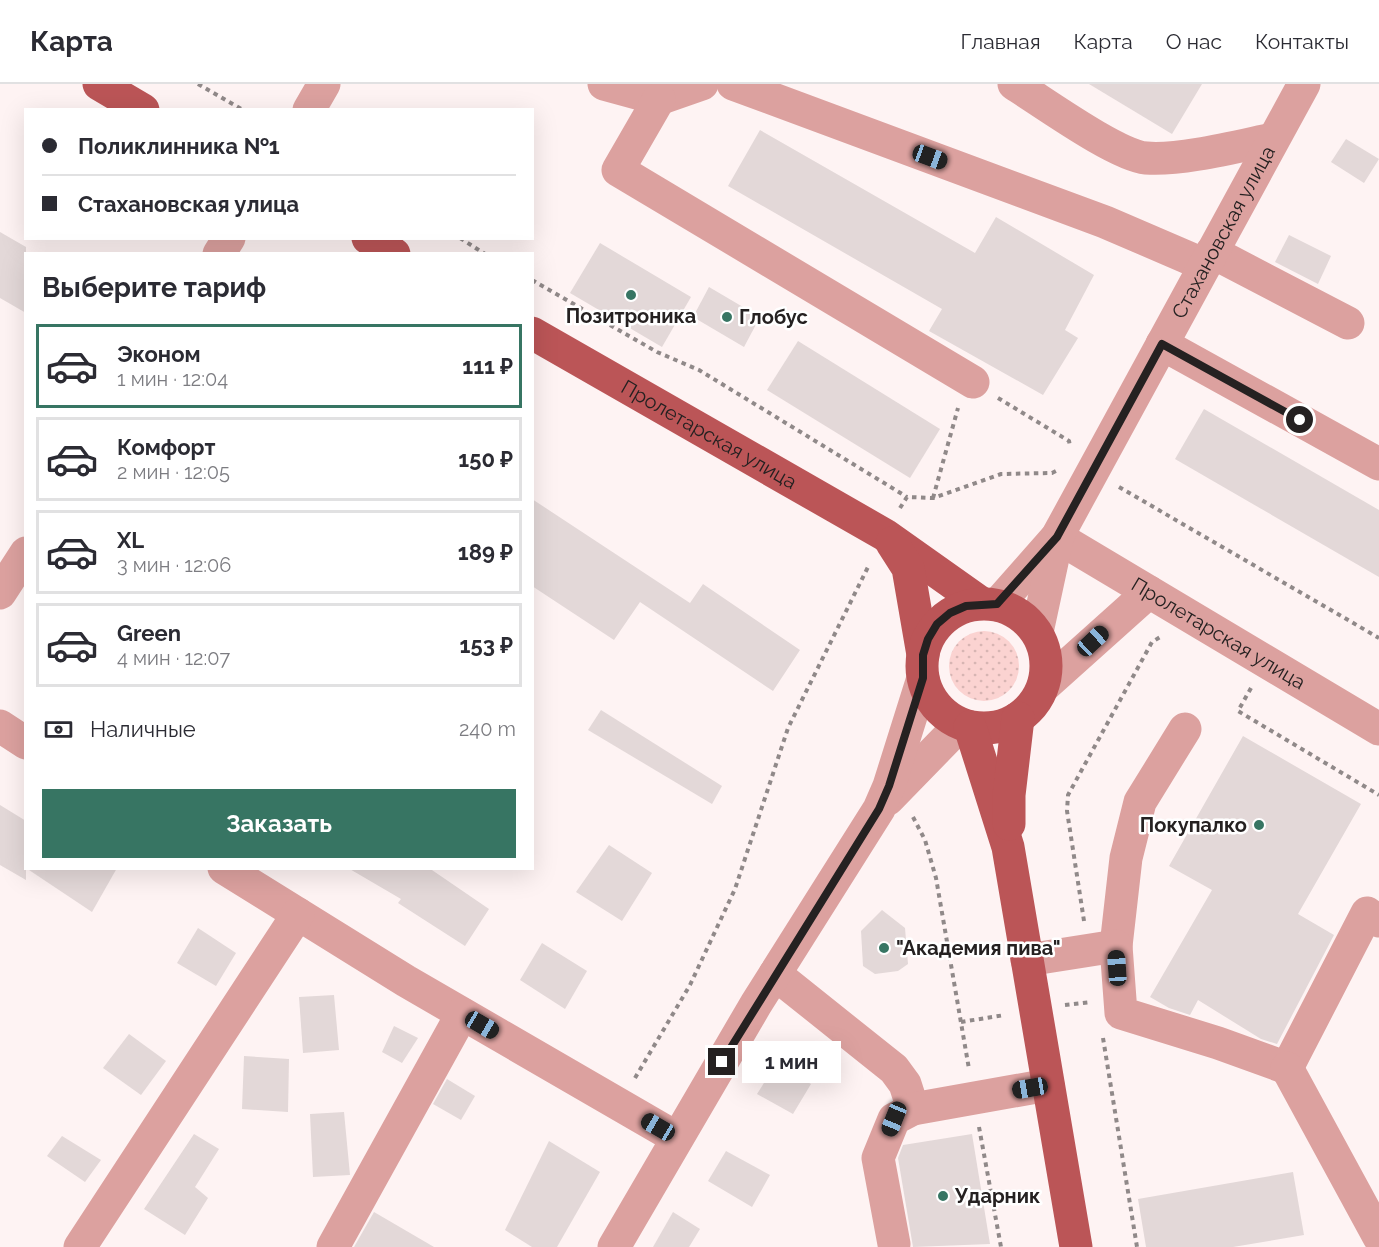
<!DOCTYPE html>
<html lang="ru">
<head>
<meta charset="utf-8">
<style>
	:root { --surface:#fff; --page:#f7f7f7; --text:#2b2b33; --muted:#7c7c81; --line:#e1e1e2; --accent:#377563 }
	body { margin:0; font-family:Raleway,sans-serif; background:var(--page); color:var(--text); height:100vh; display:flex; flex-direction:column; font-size:22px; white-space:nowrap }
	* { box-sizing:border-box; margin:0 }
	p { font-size:20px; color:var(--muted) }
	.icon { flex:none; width:33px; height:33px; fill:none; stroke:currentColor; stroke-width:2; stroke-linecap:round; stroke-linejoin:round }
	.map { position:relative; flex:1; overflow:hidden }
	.side { position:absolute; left:24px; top:168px; width:510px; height:618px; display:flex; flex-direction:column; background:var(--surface); border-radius:0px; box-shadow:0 6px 24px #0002 }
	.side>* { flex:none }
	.hud { position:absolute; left:24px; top:24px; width:510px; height:132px; border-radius:0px; box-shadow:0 6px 24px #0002; display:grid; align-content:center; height:132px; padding:0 18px; background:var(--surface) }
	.end { position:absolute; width:27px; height:27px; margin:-14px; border:8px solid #252121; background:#fff; box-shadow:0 0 0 3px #fff }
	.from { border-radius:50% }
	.bubble { position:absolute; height:42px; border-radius:0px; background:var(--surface); box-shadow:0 6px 24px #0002; font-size:20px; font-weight:700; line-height:42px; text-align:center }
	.car { position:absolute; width:18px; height:36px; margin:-18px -9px; border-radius:8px; box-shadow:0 0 4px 2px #0007; background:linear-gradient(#222 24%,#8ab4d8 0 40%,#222 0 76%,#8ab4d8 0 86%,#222 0) }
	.hud b { display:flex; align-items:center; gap:21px; height:57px; font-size:22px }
	.hud b+b { border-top:2px solid var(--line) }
	.hud i { width:15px; height:15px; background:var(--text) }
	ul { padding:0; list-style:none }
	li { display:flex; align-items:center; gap:18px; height:84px; margin:0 12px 9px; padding:0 6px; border:3px solid var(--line); border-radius:0px }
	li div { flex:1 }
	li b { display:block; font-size:22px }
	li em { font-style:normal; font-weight:700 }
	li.current { border-color:var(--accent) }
	li>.icon { width:54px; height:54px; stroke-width:1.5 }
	h2 { padding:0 18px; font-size:27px; line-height:72px }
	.pay { display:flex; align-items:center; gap:15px; height:66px; padding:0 18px; font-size:22px }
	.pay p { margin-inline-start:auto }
	.button { display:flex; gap:12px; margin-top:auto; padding:12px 18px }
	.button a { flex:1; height:69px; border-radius:0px; background:var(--accent); color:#fff; font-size:24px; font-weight:700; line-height:69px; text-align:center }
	header { display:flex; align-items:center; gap:36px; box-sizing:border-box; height:84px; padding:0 30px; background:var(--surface); border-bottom:2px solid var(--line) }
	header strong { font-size:28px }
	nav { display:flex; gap:33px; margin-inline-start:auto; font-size:21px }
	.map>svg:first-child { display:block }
	.grass { fill:url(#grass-dots) }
	.building { fill:#e3d8d8 }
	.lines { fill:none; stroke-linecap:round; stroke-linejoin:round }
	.path { stroke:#908989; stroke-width:4; stroke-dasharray:4.5 4.5; stroke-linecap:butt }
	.minor { stroke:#dca19f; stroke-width:33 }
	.major { stroke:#bb5557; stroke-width:33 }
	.route { stroke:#252121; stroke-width:8 }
	.poi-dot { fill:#377563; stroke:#fff; stroke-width:2 }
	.labels { text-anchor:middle; stroke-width:5; stroke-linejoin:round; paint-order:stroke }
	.street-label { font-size:20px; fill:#252121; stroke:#fff }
	.poi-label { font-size:20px; font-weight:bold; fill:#252121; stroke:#fff; text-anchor:start }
</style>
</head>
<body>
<header>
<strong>Карта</strong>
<nav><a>Главная</a><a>Карта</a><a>О нас</a><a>Контакты</a></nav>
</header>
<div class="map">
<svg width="1379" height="1163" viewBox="0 0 1379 1163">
	<defs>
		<pattern id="grass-dots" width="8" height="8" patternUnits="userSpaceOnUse" patternTransform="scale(1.5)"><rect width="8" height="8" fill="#fbd3d1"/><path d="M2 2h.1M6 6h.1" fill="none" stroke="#d7b5b3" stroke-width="1.8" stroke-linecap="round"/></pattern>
	</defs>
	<rect width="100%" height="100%" fill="#fef3f3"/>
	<circle class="grass" cx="984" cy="582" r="35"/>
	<g class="building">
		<path d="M1089 0H1202L1172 50Z"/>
		<path d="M760 46 975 169 996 133 1094 191 1065 246 1078 254 1043 311 929 247 942 225 728 102Z"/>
		<path d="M1346 55 1379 75 1364 99 1331 78Z"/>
		<path d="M0 148 26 163V229L0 214Z"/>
		<path d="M1289 151 1331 172 1318 200 1275 178Z"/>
		<path d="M600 159 691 213 662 263 570 209Z"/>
		<path d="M709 203 760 233 744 263 693 233Z"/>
		<path d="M798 257 940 345 910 394 767 306Z"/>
		<path d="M1204 325 1379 426V493L1175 375Z"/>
		<path d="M532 415 690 519 703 500 800 566 773 607 640 518 614 556 532 502Z"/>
		<path d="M601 626 722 702 712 720 588 646Z"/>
		<path d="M1243 652 1361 720 1298 830 1334 851 1277 960 1261 955 1198 916 1190 931 1169 924 1150 913 1212 806 1169 782Z"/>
		<path d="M0 721 26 737V796L0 781Z"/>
		<path d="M609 761 652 789 622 837 576 808Z"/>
		<path d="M26 784H117L92 828Z"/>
		<path d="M348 784H429L489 825 465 862 398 819 401 815Z"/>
		<path d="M882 826 905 844 908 880 898 887 875 890 863 882 861 847Z"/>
		<path d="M198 844 236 869 216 902 177 879Z"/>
		<path d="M542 859 587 887 565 925 520 896Z"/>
		<path d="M334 911 339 966 303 969 299 913Z"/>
		<path d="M394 942 418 954 402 979 382 968Z"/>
		<path d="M129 950 166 977 141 1011 103 984Z"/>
		<path d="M244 972 289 975 288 1028 242 1025Z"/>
		<path d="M776 980 811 1000 793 1030 757 1010Z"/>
		<path d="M447 995 475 1012 461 1036 433 1020Z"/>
		<path d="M344 1028 350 1091 313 1093 310 1030Z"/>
		<path d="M194 1050 219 1065 195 1103 208 1114 185 1151 144 1125Z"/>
		<path d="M972 1050 990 1160 913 1163 898 1074 903 1061Z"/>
		<path d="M62 1052 101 1076 85 1098 47 1072Z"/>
		<path d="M549 1057 600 1088 557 1163H532L505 1146Z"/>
		<path d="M726 1067 770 1091 752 1123 708 1097Z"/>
		<path d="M1293 1088 1304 1151 1233 1163H1146L1138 1115Z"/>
		<path d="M374 1128 434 1163H354Z"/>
		<path d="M673 1128 700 1145 689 1163H653Z"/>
	</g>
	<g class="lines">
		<g class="path">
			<path d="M198 0 243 26"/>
			<path d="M460 154 485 170"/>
			<path d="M532 196 657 268 699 286 907 413"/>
			<path d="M998 314 1069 357 1070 362"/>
			<path d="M1119 403 1379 554"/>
			<path d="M933 414 958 324"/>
			<path d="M900 424 907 413 933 414 1001 390 1052 389 1058 386"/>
			<path d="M1251 604 1238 627 1379 711"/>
			<path d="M913 733 925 756 936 794 969 985"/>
			<path d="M1084 837 1067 727 1068 711 1152 558 1162 552"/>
			<path d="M1065 921 1091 918"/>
			<path d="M961 938 1005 931"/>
			<path d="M1103 954 1137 1163"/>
			<path d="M635 994 690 901 735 805 788 644 869 481"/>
			<path d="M979 1043 1001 1163"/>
		</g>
		<g class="minor">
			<path d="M604 0 659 15 702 0"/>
			<path d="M733 0 1105 138 1205 181"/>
			<path d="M1014 0C1043 18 1116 71 1146 74 1180 77 1239 62 1273 55"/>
			<path d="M659 15 618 86 973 298"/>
			<path d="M309 26 324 0"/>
			<path d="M1212 168 1348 239"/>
			<path d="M219 170 229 154"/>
			<path d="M1162 260 1379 380"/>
			<path id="s1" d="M1057 453 1379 645"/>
			<path d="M0 509 26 469"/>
			<path id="s2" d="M997 521 1057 453 1304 0"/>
			<path d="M1037 548 1057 455"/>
			<path d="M1043 603 1149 508"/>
			<path d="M0 642 26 659"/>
			<path d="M1185 645 1140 718 1126 774 1116 862 1121 929 1218 959 1287 984 1367 829 1379 837"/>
			<path d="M888 715 961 640"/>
			<path d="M224 784 406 897 677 1054"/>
			<path d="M1027 876 1116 862"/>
			<path d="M775 890 894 985 905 1000 913 1025"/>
			<path d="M1287 984 1379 1153"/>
			<path d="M894 1160 878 1074 894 1035 913 1025 1048 1001"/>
			<path d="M80 1163 298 830"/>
			<path d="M333 1163 462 930"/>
			<path d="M614 1163 756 920 879 725 889 702 923 594"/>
		</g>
		<g class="major">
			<path d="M99 0 143 26"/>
			<path d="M368 154 394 170"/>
			<path id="s3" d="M532 249 885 451 981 519"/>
			<path d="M892 459 908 484 923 571"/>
			<circle cx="984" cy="582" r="62"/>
			<path d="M970 643 1008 763 1076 1163"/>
			<path d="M1009 740V711L1018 634"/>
		</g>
	</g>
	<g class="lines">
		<path class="route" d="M722 978 879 725 889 702 923 594V571L928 555 937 540 950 529 966 522 997 520 1057 453 1162 260 1300 336"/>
	</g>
	<g class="poi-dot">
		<circle cx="631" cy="211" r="6"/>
		<circle cx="727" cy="233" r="6"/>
		<circle cx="1259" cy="741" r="6"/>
		<circle cx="884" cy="864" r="6"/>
		<circle cx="943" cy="1112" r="6"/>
	</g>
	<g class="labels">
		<g class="street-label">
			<text dy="7" stroke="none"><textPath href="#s2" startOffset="438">Стахановская улица</textPath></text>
			<text dy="7" stroke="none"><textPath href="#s3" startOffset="204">Пролетарская улица</textPath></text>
			<text dy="7" stroke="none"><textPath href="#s1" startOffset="188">Пролетарская улица</textPath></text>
		</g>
		<g class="poi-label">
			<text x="631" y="239" text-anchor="middle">Позитроника</text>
			<text x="739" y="240">Глобус</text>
			<text x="1247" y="748" text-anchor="end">Покупалко</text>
			<text x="896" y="871">"Академия пива"</text>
			<text x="955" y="1119">Ударник</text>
		</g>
	</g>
</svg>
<i class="end from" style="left:1300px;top:336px"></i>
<i class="end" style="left:722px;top:978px"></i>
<div class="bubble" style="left:742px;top:957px;width:99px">1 мин</div>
<i class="car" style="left:930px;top:73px;rotate:110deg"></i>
<i class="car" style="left:1093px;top:557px;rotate:47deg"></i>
<i class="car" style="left:1117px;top:884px;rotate:356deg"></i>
<i class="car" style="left:482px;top:941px;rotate:120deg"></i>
<i class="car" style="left:1030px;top:1004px;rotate:260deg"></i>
<i class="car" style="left:894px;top:1035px;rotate:202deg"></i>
<i class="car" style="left:658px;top:1043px;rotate:300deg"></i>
<div class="hud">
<b><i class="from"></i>Поликлинника №1</b>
<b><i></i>Стахановская улица</b>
</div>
<section class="side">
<h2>Выберите тариф</h2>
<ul>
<li class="current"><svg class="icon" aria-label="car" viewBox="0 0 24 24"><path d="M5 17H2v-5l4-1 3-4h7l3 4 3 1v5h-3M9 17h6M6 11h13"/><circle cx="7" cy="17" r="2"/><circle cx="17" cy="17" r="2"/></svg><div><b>Эконом</b><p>1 мин · 12:04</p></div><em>111 ₽</em></li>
<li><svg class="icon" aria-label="car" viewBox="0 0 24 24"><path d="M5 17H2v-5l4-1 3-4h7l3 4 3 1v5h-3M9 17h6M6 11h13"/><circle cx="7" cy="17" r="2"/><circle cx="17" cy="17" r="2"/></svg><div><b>Комфорт</b><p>2 мин · 12:05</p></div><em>150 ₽</em></li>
<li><svg class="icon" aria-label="car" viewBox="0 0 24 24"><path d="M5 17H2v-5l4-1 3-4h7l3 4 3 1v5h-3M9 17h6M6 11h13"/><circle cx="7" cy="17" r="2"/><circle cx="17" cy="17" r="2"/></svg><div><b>XL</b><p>3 мин · 12:06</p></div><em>189 ₽</em></li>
<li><svg class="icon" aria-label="car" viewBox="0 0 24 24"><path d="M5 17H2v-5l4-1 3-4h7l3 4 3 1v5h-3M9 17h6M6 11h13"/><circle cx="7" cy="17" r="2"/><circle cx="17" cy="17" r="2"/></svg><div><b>Green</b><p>4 мин · 12:07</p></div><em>153 ₽</em></li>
</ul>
<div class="pay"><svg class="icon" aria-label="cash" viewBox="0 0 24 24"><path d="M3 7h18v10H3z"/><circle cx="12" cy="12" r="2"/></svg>Наличные<p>240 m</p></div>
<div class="button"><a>Заказать</a></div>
</section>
</div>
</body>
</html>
